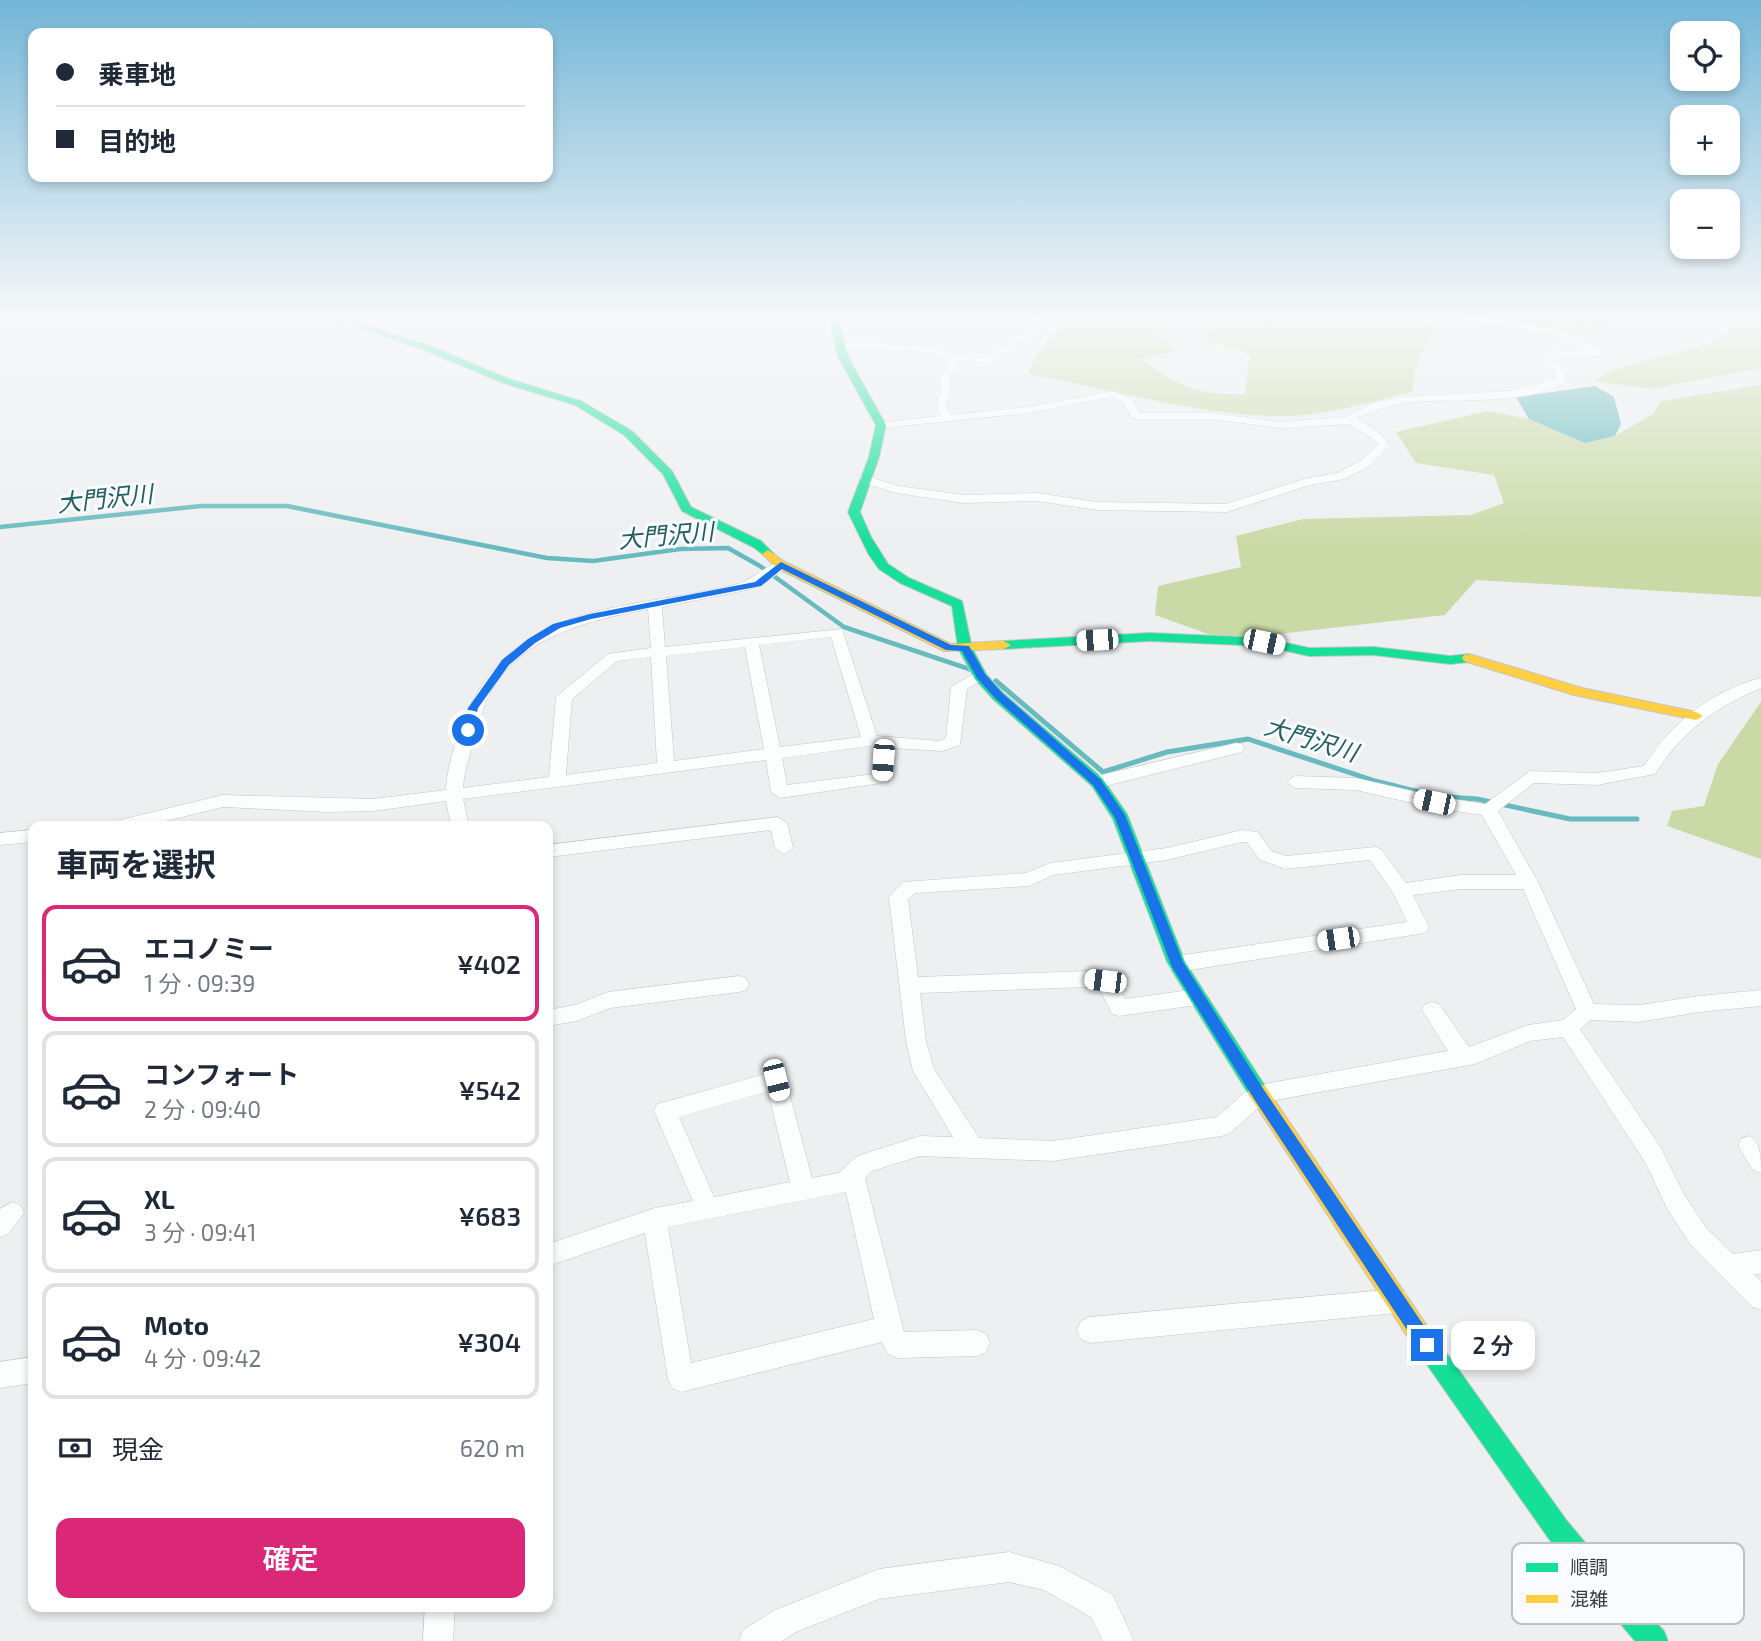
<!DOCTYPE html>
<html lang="ja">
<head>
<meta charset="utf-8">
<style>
	:root { --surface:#fff; --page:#f6f6f7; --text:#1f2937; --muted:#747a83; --line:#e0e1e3; --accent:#db2777 }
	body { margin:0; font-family:"Exo 2","Noto Sans JP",sans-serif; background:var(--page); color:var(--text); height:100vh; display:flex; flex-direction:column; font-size:26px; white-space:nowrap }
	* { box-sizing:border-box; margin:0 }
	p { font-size:23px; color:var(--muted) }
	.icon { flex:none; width:38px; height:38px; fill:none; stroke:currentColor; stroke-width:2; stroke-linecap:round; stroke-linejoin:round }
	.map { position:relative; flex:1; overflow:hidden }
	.sheet { position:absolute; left:28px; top:821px; width:525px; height:791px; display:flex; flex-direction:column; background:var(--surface); border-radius:14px; box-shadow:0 4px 10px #0003 }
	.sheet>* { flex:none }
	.banner { position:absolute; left:28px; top:28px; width:525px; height:154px; border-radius:14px; box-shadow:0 4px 10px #0003; display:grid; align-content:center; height:154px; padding:0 28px; background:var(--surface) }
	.tools { position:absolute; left:1670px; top:21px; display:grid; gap:14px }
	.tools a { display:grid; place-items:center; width:70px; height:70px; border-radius:14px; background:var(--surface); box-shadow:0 4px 10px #0003; font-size:35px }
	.end { position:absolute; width:32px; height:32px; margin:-16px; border:9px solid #1a73e8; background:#fff; box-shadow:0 0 0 4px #fff }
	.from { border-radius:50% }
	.bubble { position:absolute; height:49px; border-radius:14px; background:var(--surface); box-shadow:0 4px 10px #0003; font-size:23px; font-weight:600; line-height:49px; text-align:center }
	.car { position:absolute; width:21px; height:42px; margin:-21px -10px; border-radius:9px; box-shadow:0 0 5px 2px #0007; background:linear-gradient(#fff 24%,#345 0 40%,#fff 0 76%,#345 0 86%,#fff 0) }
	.banner b { display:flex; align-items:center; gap:24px; height:66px; font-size:26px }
	.banner b+b { border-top:2px solid var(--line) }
	.banner i { width:18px; height:18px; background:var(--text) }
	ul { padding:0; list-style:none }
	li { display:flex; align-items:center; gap:21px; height:116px; margin:0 14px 10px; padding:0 14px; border:4px solid var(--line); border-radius:14px }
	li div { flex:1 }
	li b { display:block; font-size:26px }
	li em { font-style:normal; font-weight:600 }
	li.on { border-color:var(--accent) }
	li>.icon { width:63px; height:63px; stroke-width:1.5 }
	h2 { padding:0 28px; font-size:32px; line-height:84px }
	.pay { display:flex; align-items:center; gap:18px; height:77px; padding:0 28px; font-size:26px }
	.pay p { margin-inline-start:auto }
	.action { display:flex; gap:14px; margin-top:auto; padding:14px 28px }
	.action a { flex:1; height:80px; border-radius:14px; background:var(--accent); color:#fff; font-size:28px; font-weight:600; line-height:80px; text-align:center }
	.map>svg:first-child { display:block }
	.forest { fill:#cadaa6 }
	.water { fill:#67babd }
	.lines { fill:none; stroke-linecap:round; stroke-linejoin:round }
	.stream-far1 { stroke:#67babd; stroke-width:4.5 }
	.stream { stroke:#67babd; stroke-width:5 }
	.street-casing { stroke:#c4c5c7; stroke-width:1 }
	.fast-casing { stroke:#c4c5c7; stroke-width:2 }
	.slow-casing { stroke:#c4c5c7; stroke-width:2 }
	.street { fill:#fcfdfd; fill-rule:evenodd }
	.fast { fill:#16e098; fill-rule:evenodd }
	.slow { fill:#ffcf43; fill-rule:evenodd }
	.route { fill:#1a73e8 }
	.labels { text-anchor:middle; stroke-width:6; stroke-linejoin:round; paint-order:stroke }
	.water-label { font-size:24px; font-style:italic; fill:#215f60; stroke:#f9fbff }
	.key { fill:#f9fbff; stroke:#bfc1c4; stroke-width:2 }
	.key-label { font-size:19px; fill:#393a3c }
</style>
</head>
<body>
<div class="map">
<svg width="1761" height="1641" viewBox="0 0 1761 1641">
	<rect width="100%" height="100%" fill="#edeff1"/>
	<g class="forest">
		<path d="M1078 317H1149L1157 332 1176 351 1140 359C1179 385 1196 396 1245 394L1250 354 1207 340 1211 317H1397L1434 329 1415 368 1412 392C1367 403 1322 417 1275 416 1199 415 1105 388 1028 374 1038 350 1054 328 1078 317Z"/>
		<path d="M1444 317H1619C1596 335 1471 330 1444 317Z"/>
		<path d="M1748 317H1761V368L1651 389 1594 381 1613 370 1705 345 1750 320Z"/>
		<path d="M1761 385V597L1476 580 1445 615 1225 640 1155 615 1158 586 1241 567 1236 536 1303 519 1471 515 1504 503 1494 475 1416 463 1396 432 1488 411 1529 419 1585 443 1615 436 1653 414 1661 401Z"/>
		<path d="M1761 702V859L1667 826 1672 811 1704 806 1718 764Z"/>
	</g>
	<path class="water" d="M1595 386 1614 397 1621 424 1615 436 1585 443 1529 419 1516 397Z"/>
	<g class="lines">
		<path class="stream-far1" d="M0 527 201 506H287L547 558 593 561 680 549 728 548 760 566 844 627 972 670"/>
		<path class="stream" d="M996 681 1103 772 1167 752 1248 739 1375 781 1435 796 1477 799 1570 819H1637"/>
		<defs>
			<g id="street">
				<path d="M1035 317H1045L1034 334 990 363 956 362 958 367 950 374 951 392 946 404 950 415 1029 407 1113 391 1131 398 1140 413H1210L1280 422 1346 417 1373 403 1402 397 1510 391 1556 378V373L1544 358C1555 349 1571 351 1585 351L1553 335 1462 320 1457 317C1501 317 1569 324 1603 353L1598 356 1555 359 1566 373V380C1531 408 1448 397 1403 403 1387 406 1372 412 1357 418L1383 436 1390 446 1370 466 1344 479 1310 485 1227 512 1097 510 1037 501 964 503 896 493 860 482V476L864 475 898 486 964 495 1037 493 1097 502 1226 504 1304 479 1337 473 1362 460 1378 445 1375 440 1349 424 1280 428 1210 419H1136L1132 418 1123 402 1112 397 1029 413 881 428 877 427V423L940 416 936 404 941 392 940 373 948 366 945 360 934 352 839 349 834 346 839 343 936 346 953 355 984 358 1027 330Z"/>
				<path d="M781 561 786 562V568L766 582 747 590 662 607 665 647 842 629 877 736 940 741 946 738 951 687 975 673H985L988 676 967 689 960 745 942 751 893 748 888 782 780 798 771 792 766 760 463 799 469 826H451L446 801 373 811 328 812 223 807 145 826H111L120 820 223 795 373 799 446 790C447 767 455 744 463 723 509 600 627 611 734 585 752 581 764 566 781 561ZM648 609 651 648 608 654 556 697 549 777 463 788C464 772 469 756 474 741 478 726 482 709 489 695 518 637 590 620 648 609ZM831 637 861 737 780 747 759 645ZM745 647 764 749 674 761 666 656ZM651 657 657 763 566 775 572 699 617 661ZM870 746 876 747 874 774 787 785 782 758Z"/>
				<path d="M1761 678V688C1716 707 1681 732 1655 774L1597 785 1534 783 1498 811 1538 882 1594 1004 1639 1005 1699 996 1761 990V1006L1699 1012 1639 1022 1591 1020 1580 1029 1661 1148 1684 1194 1706 1228 1733 1254 1761 1250V1274H1754L1761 1281V1310L1752 1307 1690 1244 1668 1210 1645 1162 1563 1037 1530 1041 1475 1064 1265 1102 1230 1133 1222 1136 1053 1161 920 1156 872 1171 865 1178 904 1332 977 1330 986 1334 990 1343 986 1352 977 1356 897 1358 888 1354 882 1342 681 1392 672 1388 668 1379 645 1233 548 1266V1244L655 1208 693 1201 654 1111 657 1104 665 1102 776 1071 784 1074 812 1178 839 1173 857 1156 920 1136 953 1137 913 1071 906 1041 889 897 903 882 1026 873 1050 863 1167 848 1242 830 1258 832 1271 851 1286 856 1375 847 1381 849 1406 883 1461 875H1516L1482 815 1434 808 1356 790 1295 788 1287 782 1295 776 1356 778 1434 796 1485 804 1530 771 1597 773 1644 766C1670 724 1712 690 1761 678ZM1242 842H1247L1259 859 1285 869 1370 860 1393 893 1407 922 1177 956 1170 959 1167 964 1170 969 1177 972 1419 934 1426 932 1429 927 1413 895 1461 889H1523L1576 1009 1563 1020 1528 1025 1469 1047 1439 1004 1432 1002 1425 1004 1422 1010 1448 1051 1259 1085 1251 1087 1217 1117 1053 1141 979 1138 934 1069 926 1041 920 993 1088 987 1099 988 1112 1014 1119 1016 1197 1005 1204 1003 1207 997 1204 991 1197 989 1125 999 1112 975 1088 971 918 977 908 899 915 893 1029 886 1053 875 1167 860ZM768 1091 790 1182 714 1197 679 1117ZM846 1192 874 1319 691 1363 668 1227Z"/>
				<path d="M1236 743 1242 744 1244 748 1242 752 1097 788 1089 782 1097 776Z"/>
				<path d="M778 817 787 823 793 848 784 854 775 848 771 830 548 857V845Z"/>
				<path d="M33 830V842L0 845V833Z"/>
				<path d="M739 976 746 978 749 984 746 990 739 992 610 1008 577 1021 548 1026V1010L575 1005 608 992Z"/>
				<path d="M1749 1136C1761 1142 1761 1158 1761 1173L1753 1170 1738 1146 1741 1139Z"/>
				<path d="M12 1202 20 1205 24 1213 8 1234 0 1237V1209Z"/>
				<path d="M1396 1289 1405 1292 1409 1301 1405 1310 1396 1313 1090 1343 1081 1339 1077 1330 1081 1321 1090 1317Z"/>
				<path d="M33 1357V1383L0 1388V1362Z"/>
				<path d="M1009 1552 1059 1566 1113 1595 1134 1641H1103L1091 1617 1044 1590 1009 1582 879 1599 796 1632 782 1641H739L743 1630 775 1610 879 1569Z"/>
				<path d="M425 1606H455L453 1641H423Z"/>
			</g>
			<g id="fast">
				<path d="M329 317H341L433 347 509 379 581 401 632 431 672 471 691 507 761 541 774 554 768 558 753 547 682 511 663 474 624 435 575 405 503 383 427 351Z"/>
				<path d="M829 317H837L848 357 886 425 879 457 860 512 871 537 888 564 909 578 962 601 972 648 986 674 1003 693 1102 778 1127 814 1185 962 1265 1086 1268 1092 1265 1098 1258 1100 1251 1098 1168 964 1113 819 1092 786 993 699 975 679 958 648 952 606 900 583 879 569 869 555 848 512 869 457 876 425 838 357Z"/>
				<path d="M1150 633 1264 638 1309 648 1374 647 1450 656 1469 654 1476 658 1469 662 1450 664 1374 655 1309 656 1264 646 1150 641 1004 649 997 645 1004 641Z"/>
				<path d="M1417 1320 1425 1323 1567 1521 1630 1596 1664 1631 1668 1641H1635L1549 1539 1409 1339 1406 1331 1409 1323Z"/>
			</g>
			<g id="slow">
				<path d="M768 550 785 562 951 644 1004 641 1011 645 1004 649 944 651 777 568 762 554Z"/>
				<path d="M1469 654 1582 688 1696 712 1703 716 1696 720 1574 695 1464 661 1462 658 1464 655Z"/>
				<path d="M1258 1084 1265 1086 1425 1323 1428 1331 1425 1339 1417 1342 1409 1339 1251 1098 1248 1092 1251 1086Z"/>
			</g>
		</defs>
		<use href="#street" class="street-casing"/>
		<use href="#fast" class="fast-casing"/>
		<use href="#slow" class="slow-casing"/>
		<use href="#street" class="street"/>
		<use href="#fast" class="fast"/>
		<use href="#slow" class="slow"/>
	</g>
	<linearGradient id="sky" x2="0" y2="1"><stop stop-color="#74b6d7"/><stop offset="0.58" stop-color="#f7f8f9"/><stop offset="1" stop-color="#f7f8f9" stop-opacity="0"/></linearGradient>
	<rect width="1761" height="546" fill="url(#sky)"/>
	<path class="route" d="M781 562 951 645 969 646 985 674 1002 693 1101 780 1125 815 1183 962 1264 1090 1433 1339 1435 1345 1433 1351 1427 1353 1421 1351 1254 1099 1172 967 1115 818 1093 785 995 698 977 678 962 651 946 650 782 569 761 586 591 619 560 628 535 643 509 665 478 708 472 732 463 730 468 708 502 660 528 639 553 624 590 614 755 582Z"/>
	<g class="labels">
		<g class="water-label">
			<text transform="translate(105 499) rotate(-6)" y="8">大門沢川</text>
			<text transform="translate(666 536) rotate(-5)" y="8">大門沢川</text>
			<text transform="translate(1311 740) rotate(17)" y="8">大門沢川</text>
		</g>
	</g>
	<rect x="1512" y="1543" width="232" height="81" rx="10" class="key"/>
	<rect x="1526" y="1563" width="32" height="9" fill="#16e098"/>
	<rect x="1526" y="1595" width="32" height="8" fill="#ffcf43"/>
	<g class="key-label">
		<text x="1570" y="1574">順調</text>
		<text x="1570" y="1606">混雑</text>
	</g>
</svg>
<div class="tools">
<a><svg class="icon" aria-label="locate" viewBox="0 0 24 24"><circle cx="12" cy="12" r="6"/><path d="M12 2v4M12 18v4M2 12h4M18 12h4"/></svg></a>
<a>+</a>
<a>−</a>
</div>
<i class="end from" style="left:468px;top:730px"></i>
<i class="end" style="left:1427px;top:1345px"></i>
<div class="bubble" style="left:1451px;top:1321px;width:84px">2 分</div>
<i class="car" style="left:1097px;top:640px;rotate:267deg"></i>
<i class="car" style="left:1264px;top:642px;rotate:102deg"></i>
<i class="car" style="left:883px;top:760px;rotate:184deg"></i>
<i class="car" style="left:1434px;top:802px;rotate:282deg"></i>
<i class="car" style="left:1338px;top:939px;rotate:262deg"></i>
<i class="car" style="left:1105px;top:981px;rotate:277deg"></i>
<i class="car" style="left:776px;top:1080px;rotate:166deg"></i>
<div class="banner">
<b><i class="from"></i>乗車地</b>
<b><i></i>目的地</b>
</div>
<section class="sheet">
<h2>車両を選択</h2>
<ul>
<li class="on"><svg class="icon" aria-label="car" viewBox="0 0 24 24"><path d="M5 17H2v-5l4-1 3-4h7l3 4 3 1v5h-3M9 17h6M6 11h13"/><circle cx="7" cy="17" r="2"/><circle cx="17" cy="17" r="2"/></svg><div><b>エコノミー</b><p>1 分 · 09:39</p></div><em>¥402</em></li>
<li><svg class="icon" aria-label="car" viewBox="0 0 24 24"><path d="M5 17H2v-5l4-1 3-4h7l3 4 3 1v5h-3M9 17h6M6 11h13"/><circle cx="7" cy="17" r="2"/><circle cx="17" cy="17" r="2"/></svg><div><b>コンフォート</b><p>2 分 · 09:40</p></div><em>¥542</em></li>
<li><svg class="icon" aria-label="car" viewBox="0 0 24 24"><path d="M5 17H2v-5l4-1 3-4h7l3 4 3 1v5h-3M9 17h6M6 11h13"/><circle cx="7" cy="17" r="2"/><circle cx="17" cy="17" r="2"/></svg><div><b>XL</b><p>3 分 · 09:41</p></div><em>¥683</em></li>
<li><svg class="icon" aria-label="car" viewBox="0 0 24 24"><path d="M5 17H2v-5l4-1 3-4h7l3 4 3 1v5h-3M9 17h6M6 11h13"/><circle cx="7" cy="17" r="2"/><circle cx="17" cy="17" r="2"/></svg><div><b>Moto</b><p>4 分 · 09:42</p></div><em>¥304</em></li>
</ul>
<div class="pay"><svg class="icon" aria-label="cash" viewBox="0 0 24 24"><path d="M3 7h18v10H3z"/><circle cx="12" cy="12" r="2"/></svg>現金<p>620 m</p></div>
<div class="action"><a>確定</a></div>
</section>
</div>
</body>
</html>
